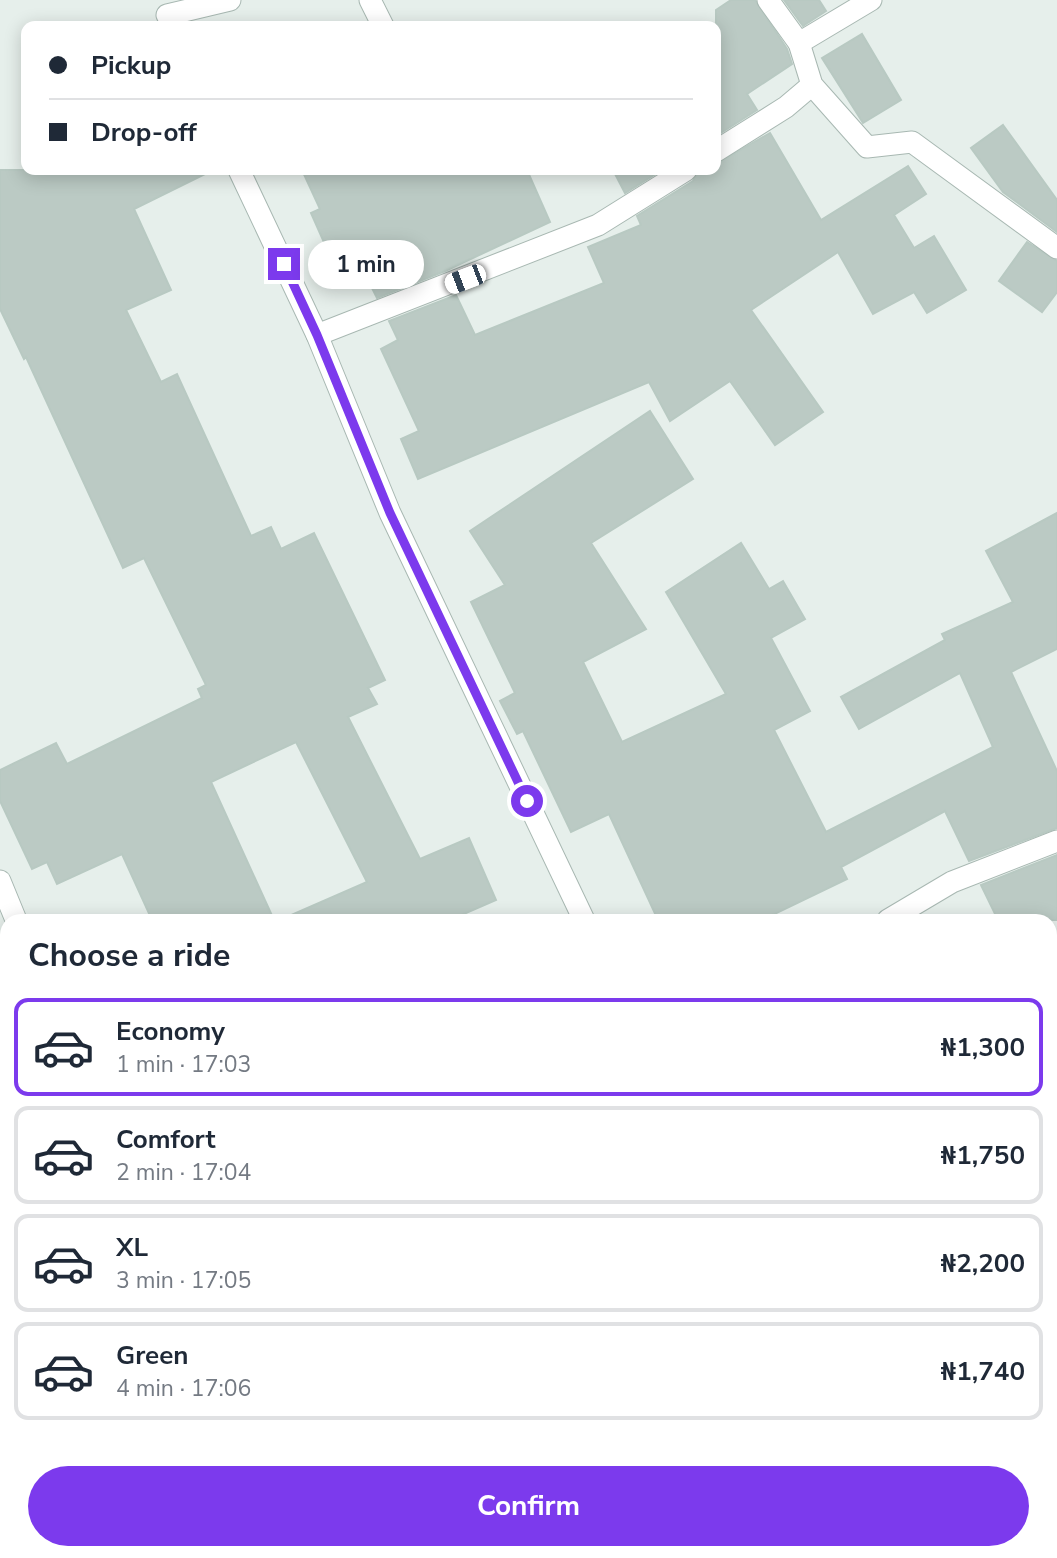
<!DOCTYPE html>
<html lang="en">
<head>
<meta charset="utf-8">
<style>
	:root { --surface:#fff; --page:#f2f2f3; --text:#1f2937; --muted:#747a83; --line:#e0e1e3; --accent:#7c3aed }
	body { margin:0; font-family:"Nunito Sans",sans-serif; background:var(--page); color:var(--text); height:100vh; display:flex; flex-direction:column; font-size:26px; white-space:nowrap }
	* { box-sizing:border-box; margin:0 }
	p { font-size:23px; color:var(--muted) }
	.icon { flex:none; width:38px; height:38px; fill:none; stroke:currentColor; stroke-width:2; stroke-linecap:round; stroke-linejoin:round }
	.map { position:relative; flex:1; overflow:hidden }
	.drawer { position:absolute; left:0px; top:914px; width:1057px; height:646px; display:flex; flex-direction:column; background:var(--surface); border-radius:21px 21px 0 0; box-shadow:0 4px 18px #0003 }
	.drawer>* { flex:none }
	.top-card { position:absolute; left:21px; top:21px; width:700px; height:154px; border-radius:14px; box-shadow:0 4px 18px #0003; display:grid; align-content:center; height:154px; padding:0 28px; background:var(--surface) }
	.end { position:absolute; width:32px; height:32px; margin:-16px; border:9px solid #7c3aed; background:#fff; box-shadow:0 0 0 4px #fff }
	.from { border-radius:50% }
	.bubble { position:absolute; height:49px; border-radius:24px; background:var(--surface); box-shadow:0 4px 18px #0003; font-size:23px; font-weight:700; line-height:49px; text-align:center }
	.car { position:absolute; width:21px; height:42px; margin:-21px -10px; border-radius:9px; box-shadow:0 0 5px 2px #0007; background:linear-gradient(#fff 24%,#345 0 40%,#fff 0 76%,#345 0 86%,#fff 0) }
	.top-card b { display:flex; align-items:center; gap:24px; height:66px; font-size:26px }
	.top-card b+b { border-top:2px solid var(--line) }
	.top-card i { width:18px; height:18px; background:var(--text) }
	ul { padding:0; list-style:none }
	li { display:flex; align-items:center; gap:21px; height:98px; margin:0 14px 10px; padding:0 14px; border:4px solid var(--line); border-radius:14px }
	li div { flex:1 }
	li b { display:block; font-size:26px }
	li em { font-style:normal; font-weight:700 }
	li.selected { border-color:var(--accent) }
	li>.icon { width:63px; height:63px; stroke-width:1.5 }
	h2 { padding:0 28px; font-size:32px; line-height:84px }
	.cta { display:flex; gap:14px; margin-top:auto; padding:14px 28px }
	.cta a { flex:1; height:80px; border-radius:42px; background:var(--accent); color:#fff; font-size:28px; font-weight:700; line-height:80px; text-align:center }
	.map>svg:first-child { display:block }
	.building { fill:#bbcac4; stroke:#b8c9c2; stroke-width:2 }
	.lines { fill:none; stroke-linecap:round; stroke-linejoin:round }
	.minor-casing { stroke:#a8b8b2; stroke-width:23 }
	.minor { stroke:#fff; stroke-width:21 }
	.route { stroke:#7c3aed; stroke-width:9 }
</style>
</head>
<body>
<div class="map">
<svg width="1057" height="1558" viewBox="0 0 1057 1558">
	<rect width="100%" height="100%" fill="#e6efeb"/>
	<g class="building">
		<path d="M731 0H755L787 49 792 64 747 94 757 110 716 136V10Z"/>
		<path d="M784 0H819L826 11 803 26Z"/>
		<path d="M862 34 901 100 863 123 822 58Z"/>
		<path d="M1003 125 1057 200V232L1003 192 971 148Z"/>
		<path d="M770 133 821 220 908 166 926 194 894 215 914 248 934 236 966 290 927 313 914 292 873 314 838 252 751 310 823 412 775 445 730 381 670 421 649 382 418 479 401 439 419 431 381 349 398 340 389 321 456 295 475 335 604 283 588 247 641 225 637 216 693 181 699 170H716V164Z"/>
		<path d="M0 170H213L134 209 171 290 126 310 161 382 177 374 251 536 271 527 281 549 314 533 385 680 368 688 377 704 348 717 420 859 469 838 496 900 450 920H280L367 882 296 742 211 782 274 920H152L122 854 57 884 47 862 32 869 0 801V770L56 743 67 764 202 698 198 689 206 685 144 558 123 568 26 357 24 359 0 309Z"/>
		<path d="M302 170H527L550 222 445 271 377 298 365 274 342 283 311 213 320 209Z"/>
		<path d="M613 170H662L625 193Z"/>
		<path d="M1027 242 1057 261V292L1042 312 999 281Z"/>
		<path d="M650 411 693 479 591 543 646 629 583 662 622 742 726 694 666 592 741 543 769 589 783 581 805 619 771 638 810 711 774 730 826 832 993 747 960 673 859 729 841 697 945 640 942 634 1013 602 986 551 1057 513V649L1011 672 1057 771V828L969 861 945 811 841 867 847 879 762 920H658L609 814 571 832 523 731 517 734 500 701 515 693 471 602 505 585 470 531Z"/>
		<path d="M1057 855V920H998L981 885Z"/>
	</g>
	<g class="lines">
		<defs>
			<g id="minor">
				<path d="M370 0 383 26"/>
				<path d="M768 0 799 43 812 85 867 147 912 142 1057 248"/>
				<path d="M167 15 230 0"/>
				<path d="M799 43 871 0"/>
				<path d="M716 151 786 107 812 85"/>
				<path d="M239 170 317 335 390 513 584 920"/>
				<path d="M317 335 598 225 686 170"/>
				<path d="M0 881 16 920"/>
				<path d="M888 920 952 882 1057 841"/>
				<path d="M0 1214 7 1212"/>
				<path d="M1050 1543 1057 1536"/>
				<path d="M270 1552 272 1558"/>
				<path d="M665 1552 669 1558"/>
				<path d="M1034 1558 1040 1552"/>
			</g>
		</defs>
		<use href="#minor" class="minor-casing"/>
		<use href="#minor" class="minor"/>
	</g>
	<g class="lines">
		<path class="route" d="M284 264 317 335 390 513 527 801"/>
	</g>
</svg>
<i class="end from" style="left:527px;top:801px"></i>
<i class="end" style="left:284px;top:264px"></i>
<div class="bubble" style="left:308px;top:240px;width:116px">1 min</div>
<i class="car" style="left:465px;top:279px;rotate:249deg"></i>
<div class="top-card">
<b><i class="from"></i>Pickup</b>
<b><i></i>Drop-off</b>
</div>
<section class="drawer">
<h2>Choose a ride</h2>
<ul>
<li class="selected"><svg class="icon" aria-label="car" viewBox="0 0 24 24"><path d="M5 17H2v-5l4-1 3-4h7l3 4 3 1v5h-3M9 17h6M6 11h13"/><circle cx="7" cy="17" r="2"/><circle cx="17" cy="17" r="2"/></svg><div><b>Economy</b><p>1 min · 17:03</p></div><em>₦1,300</em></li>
<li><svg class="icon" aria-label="car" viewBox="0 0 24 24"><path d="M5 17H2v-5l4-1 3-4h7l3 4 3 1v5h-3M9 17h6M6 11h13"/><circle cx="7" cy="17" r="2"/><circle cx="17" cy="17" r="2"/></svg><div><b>Comfort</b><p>2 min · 17:04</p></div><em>₦1,750</em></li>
<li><svg class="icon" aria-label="car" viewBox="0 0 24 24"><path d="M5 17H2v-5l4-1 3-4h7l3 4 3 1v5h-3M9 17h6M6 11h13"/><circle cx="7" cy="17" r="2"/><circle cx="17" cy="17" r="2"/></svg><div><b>XL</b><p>3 min · 17:05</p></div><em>₦2,200</em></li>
<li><svg class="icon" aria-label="car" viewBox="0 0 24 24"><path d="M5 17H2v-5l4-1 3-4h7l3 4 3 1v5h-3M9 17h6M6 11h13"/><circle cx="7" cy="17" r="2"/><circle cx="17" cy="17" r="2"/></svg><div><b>Green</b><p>4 min · 17:06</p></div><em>₦1,740</em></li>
</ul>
<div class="cta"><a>Confirm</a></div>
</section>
</div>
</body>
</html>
